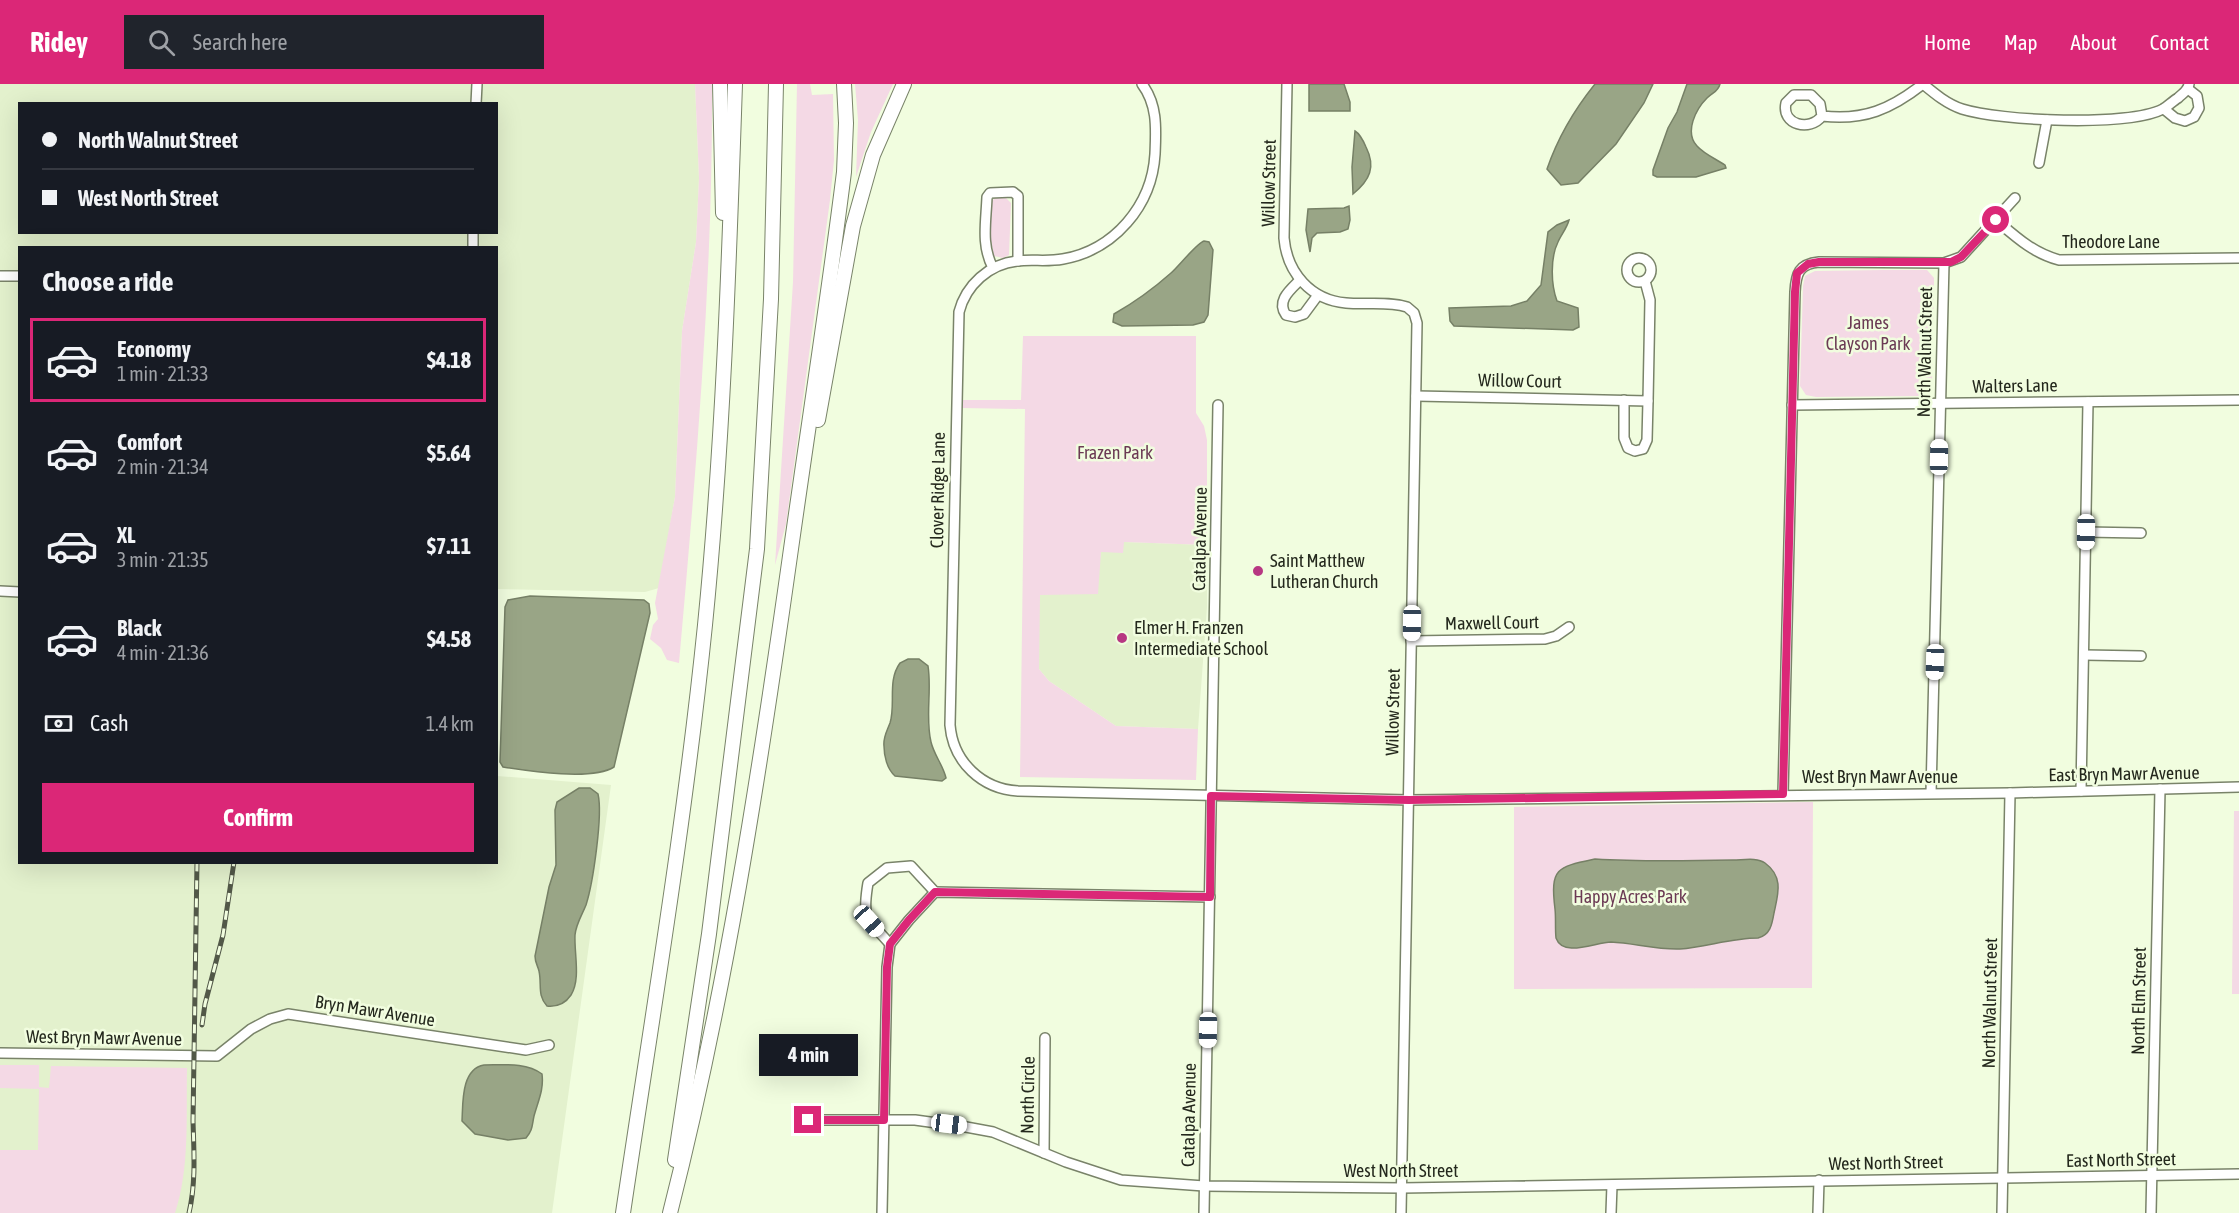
<!DOCTYPE html>
<html lang="en">
<head>
<meta charset="utf-8">
<style>
	:root { --surface:#171b24; --page:#20242c; --text:#f1f3f6; --muted:#9ea1a6; --line:#363941; --accent:#db2777 }
	body { margin:0; font-family:"Asap Condensed",sans-serif; background:var(--page); color:var(--text); height:100vh; display:flex; flex-direction:column; font-size:22px; white-space:nowrap }
	* { box-sizing:border-box; margin:0 }
	p { font-size:20px; color:var(--muted) }
	.icon { flex:none; width:33px; height:33px; fill:none; stroke:currentColor; stroke-width:2; stroke-linecap:round; stroke-linejoin:round }
	.map { position:relative; flex:1; overflow:hidden }
	.details { position:absolute; left:18px; top:162px; width:480px; height:618px; display:flex; flex-direction:column; background:var(--surface); border-radius:0px; box-shadow:0 6px 24px #0002 }
	.details>* { flex:none }
	.hud { position:absolute; left:18px; top:18px; width:480px; height:132px; border-radius:0px; box-shadow:0 6px 24px #0002; display:grid; align-content:center; height:132px; padding:0 24px; background:var(--surface) }
	.end { position:absolute; width:27px; height:27px; margin:-14px; border:8px solid #db2777; background:#fff; box-shadow:0 0 0 3px #fff }
	.from { border-radius:50% }
	.bubble { position:absolute; height:42px; border-radius:0px; background:var(--surface); box-shadow:0 6px 24px #0002; font-size:20px; font-weight:700; line-height:42px; text-align:center }
	.car { position:absolute; width:18px; height:36px; margin:-18px -9px; border-radius:8px; box-shadow:0 0 4px 2px #0007; background:linear-gradient(#fff 24%,#345 0 40%,#fff 0 76%,#345 0 86%,#fff 0) }
	.hud b { display:flex; align-items:center; gap:21px; height:57px; font-size:22px }
	.hud b+b { border-top:2px solid var(--line) }
	.hud i { width:15px; height:15px; background:var(--text) }
	ul { padding:0; list-style:none }
	li { display:flex; align-items:center; gap:18px; height:84px; margin:0 12px 9px; padding:0 12px; border:3px solid transparent; border-radius:0px }
	li div { flex:1 }
	li b { display:block; font-size:22px }
	li em { font-style:normal; font-weight:700 }
	li.on { border-color:var(--accent) }
	li>.icon { width:54px; height:54px; stroke-width:1.5 }
	h2 { padding:0 24px; font-size:27px; line-height:72px }
	.pay { display:flex; align-items:center; gap:15px; height:66px; padding:0 24px; font-size:22px }
	.pay p { margin-inline-start:auto }
	.action { display:flex; gap:12px; margin-top:auto; padding:12px 24px }
	.action a { flex:1; height:69px; border-radius:0px; background:var(--accent); color:#fff; font-size:24px; font-weight:700; line-height:69px; text-align:center }
	header { display:flex; align-items:center; gap:36px; box-sizing:border-box; height:84px; padding:0 30px; background:var(--accent); color:#fff }
	header strong { font-size:28px }
	nav { display:flex; gap:33px; margin-inline-start:auto; font-size:21px }
	.search { width:420px; height:54px; background:var(--page); display:flex; align-items:center; gap:15px; box-sizing:border-box; padding:0 21px; border-radius:0px; color:var(--muted); font-size:22px }
	.map>svg:first-child { display:block }
	.built { fill:#e3f1cd; fill-rule:evenodd }
	.green { fill:#f4d9e5 }
	.water { fill:#99a586; stroke:#768066; stroke-width:1.5 }
	.lines { fill:none; stroke-linecap:round; stroke-linejoin:round }
	.minor-casing { stroke:#798369; stroke-width:12 }
	.highway-casing { stroke:#798369; stroke-width:16 }
	.minor { stroke:#fff; stroke-width:9 }
	.highway { stroke:#fff; stroke-width:14 }
	.rail-casing { stroke:#525848; stroke-width:5 }
	.rail { stroke:#f1fddf; stroke-width:3; stroke-dasharray:9; stroke-linecap:butt }
	.route { stroke:#db2777; stroke-width:8 }
	.poi-dot { fill:#b73782; stroke:#f1fddf; stroke-width:2 }
	.labels { text-anchor:middle; stroke-width:5; stroke-linejoin:round; paint-order:stroke }
	.street-label { font-size:18px; fill:#24281d; stroke:#f1fddf }
	.park-label { font-size:18px; fill:#6b3a54; stroke:#f1fddf }
	.poi-label { font-size:18px; fill:#24281d; stroke:#f1fddf; text-anchor:start }
</style>
</head>
<body>
<header>
<strong>Ridey</strong>
<div class="search"><svg class="icon" aria-label="search" viewBox="0 0 24 24"><circle cx="10" cy="10" r="6"/><path d="M15 15l6 6"/></svg>Search here</div>
<nav><a>Home</a><a>Map</a><a>About</a><a>Contact</a></nav>
</header>
<div class="map">
<svg width="2239" height="1129" viewBox="0 0 2239 1129">
	<rect width="100%" height="100%" fill="#f1fddf"/>
	<g class="built">
		<path d="M0 0H695L699 94 696 158 682 247 675 413 659 504 645 508 497 505 496 164H20V778H496L497 692 611 701 552 1129H0ZM20 20H496V148H20Z"/>
		<path d="M1124 458 1207 461V523L1198 645 1116 642 1049 597 1039 585V511L1099 481 1101 468Z"/>
	</g>
	<g class="green">
		<path d="M695 0H712C713 194 696 386 679 579L667 576 661 564 650 555 653 541 658 535 655 519 675 413 682 247 696 158 699 94Z"/>
		<path d="M797 0H810L812 11 833 10 834 76 830 116 786 440 775 481 793 198Z"/>
		<path d="M855 0H893L871 48 856 93 858 36Z"/>
		<path d="M997 112 1005 113 1011 119 1009 171 1003 174 994 172 991 158V118Z"/>
		<path d="M1883 186H1927L1934 194 1932 301 1930 308 1922 312 1816 313 1806 311 1800 302 1803 202 1805 192 1815 187Z"/>
		<path d="M1023 252H1196V329L1204 342 1207 356V461L1124 458 1123 469 1101 468 1098 510 1040 511 1039 585 1049 597 1116 642 1198 645 1196 696 1020 693 1025 325 962 324V316H1021Z"/>
		<path d="M1813 718 1812 904 1514 905V723Z"/>
		<path d="M2234 727H2239V910H2232Z"/>
		<path d="M0 981H39V1003L49 1004 51 982 187 984C186 1032 190 1084 175 1129H0V1066H38L39 1005 0 1004Z"/>
	</g>
	<g class="water">
		<path d="M1309 0H1344L1350 18V27H1309Z"/>
		<path d="M1595 0H1653L1644 19 1616 60 1578 99 1561 101 1547 85C1558 53 1574 26 1595 0Z"/>
		<path d="M1687 0H1720C1718 8 1713 8 1707 14 1696 25 1684 48 1697 62 1704 70 1716 75 1725 81L1726 84 1696 93H1657L1653 91V86L1668 44 1677 28Z"/>
		<path d="M1355 47C1360 50 1363 56 1366 63 1376 83 1370 96 1353 110L1352 83Z"/>
		<path d="M1349 122 1350 136 1348 145 1340 148 1317 149 1312 154 1310 168 1306 146 1308 125 1344 124Z"/>
		<path d="M1569 136C1567 144 1561 151 1558 158 1550 174 1551 201 1557 217L1578 224 1579 243 1573 246 1454 242 1450 237 1449 224 1511 222 1527 217 1541 201 1548 148 1557 141Z"/>
		<path d="M1204 157 1209 158 1213 166 1208 231 1204 238 1193 241 1122 242 1113 238 1114 230C1135 218 1153 205 1171 189 1179 182 1197 159 1204 157Z"/>
		<path d="M530 512 644 516 649 520 650 529 614 683C592 697 529 687 503 683L500 678 505 523 508 516Z"/>
		<path d="M908 575H919L928 582C932 607 925 633 931 658 934 671 943 681 946 694L942 697 895 692C887 685 884 672 884 662 883 653 887 647 890 639 896 620 887 597 900 579Z"/>
		<path d="M579 704H590L598 710C603 731 593 799 586 821 582 831 576 840 575 851 574 869 581 895 571 911 565 920 557 923 547 922 537 911 542 901 539 887 538 882 535 879 535 872L549 803 556 781 555 726 557 718Z"/>
		<path d="M1595 775C1641 778 1687 777 1733 776 1743 776 1757 773 1765 779 1784 793 1778 810 1774 829 1772 841 1770 851 1758 854 1732 854 1706 863 1680 865 1657 866 1634 859 1611 858 1596 858 1563 874 1556 854 1555 844 1556 834 1555 825 1550 784 1557 783 1595 775Z"/>
		<path d="M484 981C503 981 526 978 542 990 544 1006 538 1017 534 1032 532 1041 533 1046 526 1054L508 1056 475 1050 462 1037C463 1019 461 985 484 981Z"/>
	</g>
	<g class="lines">
		<defs>
			<g id="minor">
				<path d="M1142 0C1158 21 1156 46 1155 70 1152 122 1114 166 1063 175 1047 178 1032 175 1017 177 989 180 966 201 959 228L950 641C953 678 982 705 1018 707L1409 716 2010 709 2239 703"/>
				<path d="M1287 0 1284 154C1287 189 1311 216 1346 219 1366 221 1388 217 1407 223L1414 229 1417 239 1401 1129"/>
				<path d="M1923 0C1935 10 1947 20 1962 25 2000 37 2128 43 2163 25 2168 22 2173 17 2178 14 2183 9 2188 7 2189 0"/>
				<path d="M476 20 477 0"/>
				<path d="M2164 25 2175 34 2185 37 2194 33 2199 24 2197 12 2188 5"/>
				<path d="M1822 32 1820 20 1811 11H1794L1786 19C1781 41 1810 48 1822 32 1864 37 1891 25 1923 0"/>
				<path d="M2039 79 2047 36"/>
				<path d="M1996 136C2016 153 2033 169 2059 176L2239 174"/>
				<path d="M473 164V148"/>
				<circle cx="1639" cy="186" r="12"/>
				<path d="M993 184C981 161 986 139 987 113L990 109 1013 108 1018 112V177"/>
				<path d="M0 192H20"/>
				<path d="M1300 196C1290 206 1276 217 1286 231L1295 233 1304 230 1318 211"/>
				<path d="M1416 312 1648 317 1650 216 1645 197"/>
				<path d="M1624 316V354L1628 364 1635 367 1643 365 1647 356 1648 317"/>
				<path d="M1792 321 2239 316"/>
				<path d="M2086 448 2141 449"/>
				<path d="M0 507 20 508"/>
				<path d="M1411 557 1545 555 1556 552 1569 543"/>
				<path d="M2084 571 2141 572"/>
				<path d="M2081 707 2088 318"/>
				<path d="M1931 709 1944 179"/>
				<path d="M1783 710 1795 208C1796 189 1799 180 1819 178L1944 179 1961 173 2015 114"/>
				<path d="M890 860C866 833 862 835 868 799L887 784 911 782 935 808"/>
				<path d="M0 969 217 972 251 945 270 935 288 930 526 966 549 961"/>
				<path d="M808 1036H915L966 1043 993 1048 1066 1078 1121 1096 1204 1102 1402 1104 2239 1090"/>
				<path d="M1044 1069 1045 954"/>
				<path d="M882 1129 887 883 890 860 909 836 935 808 1210 813"/>
				<path d="M1204 1129 1218 321"/>
				<path d="M1611 1129 1612 1101"/>
				<path d="M1818 1129 1819 1096"/>
				<path d="M2002 1129 2010 709"/>
				<path d="M2151 1129 2160 705"/>
			</g>
			<g id="highway">
				<path d="M720 0 723 129"/>
				<path d="M818 336 853 142 873 71 904 0"/>
				<path d="M675 1076 709 850 757 465 771 215 776 0"/>
				<path d="M623 1129C652 933 685 738 705 541 723 361 729 181 735 0"/>
				<path d="M670 1129C725 913 759 692 790 472 808 344 828 216 844 88L846 39 844 0"/>
			</g>
		</defs>
		<use href="#minor" class="minor-casing"/>
		<use href="#highway" class="highway-casing"/>
		<use href="#minor" class="minor"/>
		<use href="#highway" class="highway"/>
		<defs>
			<g id="rail">
				<path d="M202 941 205 920 223 851 234 778"/>
				<path d="M189 1129C196 1098 194 1069 193 1037L197 778"/>
			</g>
		</defs>
		<use href="#rail" class="rail-casing"/>
		<use href="#rail" class="rail"/>
	</g>
	<g class="lines">
		<path class="route" d="M808 1036H884L887 883 890 860 909 836 935 808 1210 813 1211 712 1409 716 1783 710 1795 208 1797 189 1808 180 1819 178H1951L1961 173 1996 136"/>
	</g>
	<g class="poi-dot">
		<circle cx="1258" cy="487" r="6"/>
		<circle cx="1122" cy="554" r="6"/>
	</g>
	<g class="labels">
		<g class="street-label">
			<text transform="translate(1269 99) rotate(-89)" y="6">Willow Street</text>
			<text x="2111" y="164">Theodore Lane</text>
			<text transform="translate(1925 268) rotate(-89)" y="6">North Walnut Street</text>
			<text transform="translate(1520 297) rotate(1)" y="6">Willow Court</text>
			<text transform="translate(2015 302) rotate(-1)" y="6">Walters Lane</text>
			<text transform="translate(938 406) rotate(-89)" y="6">Clover Ridge Lane</text>
			<text transform="translate(1200 455) rotate(-89)" y="6">Catalpa Avenue</text>
			<text transform="translate(1492 539) rotate(-1)" y="6">Maxwell Court</text>
			<text transform="translate(1393 628) rotate(-89)" y="6">Willow Street</text>
			<text transform="translate(2124 690) rotate(-1)" y="6">East Bryn Mawr Avenue</text>
			<text x="1880" y="699">West Bryn Mawr Avenue</text>
			<text transform="translate(2139 917) rotate(-89)" y="6">North Elm Street</text>
			<text transform="translate(1990 919) rotate(-89)" y="6">North Walnut Street</text>
			<text transform="translate(375 927) rotate(9)" y="6">Bryn Mawr Avenue</text>
			<text transform="translate(104 954) rotate(1)" y="6">West Bryn Mawr Avenue</text>
			<text transform="translate(1028 1011) rotate(-89)" y="6">North Circle</text>
			<text transform="translate(1189 1031) rotate(-89)" y="6">Catalpa Avenue</text>
			<text transform="translate(2121 1076) rotate(-1)" y="6">East North Street</text>
			<text transform="translate(1886 1079) rotate(-1)" y="6">West North Street</text>
			<text x="1401" y="1093">West North Street</text>
		</g>
		<g class="park-label">
			<text x="1868" y="245">James<tspan x="1868" dy="21">Clayson Park</tspan></text>
			<text x="1115" y="375">Frazen Park</text>
			<text x="1630" y="819">Happy Acres Park</text>
		</g>
		<g class="poi-label">
			<text x="1270" y="483">Saint Matthew<tspan x="1270" dy="21">Lutheran Church</tspan></text>
			<text x="1134" y="550">Elmer H. Franzen<tspan x="1134" dy="21">Intermediate School</tspan></text>
		</g>
	</g>
</svg>
<i class="end from" style="left:1996px;top:136px"></i>
<i class="end" style="left:808px;top:1036px"></i>
<div class="bubble" style="left:759px;top:950px;width:99px">4 min</div>
<i class="car" style="left:1939px;top:373px;rotate:1deg"></i>
<i class="car" style="left:2086px;top:448px;rotate:181deg"></i>
<i class="car" style="left:1412px;top:539px;rotate:181deg"></i>
<i class="car" style="left:1935px;top:578px;rotate:182deg"></i>
<i class="car" style="left:869px;top:837px;rotate:138deg"></i>
<i class="car" style="left:1208px;top:946px;rotate:181deg"></i>
<i class="car" style="left:949px;top:1040px;rotate:97deg"></i>
<div class="hud">
<b><i class="from"></i>North Walnut Street</b>
<b><i></i>West North Street</b>
</div>
<section class="details">
<h2>Choose a ride</h2>
<ul>
<li class="on"><svg class="icon" aria-label="car" viewBox="0 0 24 24"><path d="M5 17H2v-5l4-1 3-4h7l3 4 3 1v5h-3M9 17h6M6 11h13"/><circle cx="7" cy="17" r="2"/><circle cx="17" cy="17" r="2"/></svg><div><b>Economy</b><p>1 min · 21:33</p></div><em>$4.18</em></li>
<li><svg class="icon" aria-label="car" viewBox="0 0 24 24"><path d="M5 17H2v-5l4-1 3-4h7l3 4 3 1v5h-3M9 17h6M6 11h13"/><circle cx="7" cy="17" r="2"/><circle cx="17" cy="17" r="2"/></svg><div><b>Comfort</b><p>2 min · 21:34</p></div><em>$5.64</em></li>
<li><svg class="icon" aria-label="car" viewBox="0 0 24 24"><path d="M5 17H2v-5l4-1 3-4h7l3 4 3 1v5h-3M9 17h6M6 11h13"/><circle cx="7" cy="17" r="2"/><circle cx="17" cy="17" r="2"/></svg><div><b>XL</b><p>3 min · 21:35</p></div><em>$7.11</em></li>
<li><svg class="icon" aria-label="car" viewBox="0 0 24 24"><path d="M5 17H2v-5l4-1 3-4h7l3 4 3 1v5h-3M9 17h6M6 11h13"/><circle cx="7" cy="17" r="2"/><circle cx="17" cy="17" r="2"/></svg><div><b>Black</b><p>4 min · 21:36</p></div><em>$4.58</em></li>
</ul>
<div class="pay"><svg class="icon" aria-label="cash" viewBox="0 0 24 24"><path d="M3 7h18v10H3z"/><circle cx="12" cy="12" r="2"/></svg>Cash<p>1.4 km</p></div>
<div class="action"><a>Confirm</a></div>
</section>
</div>
</body>
</html>
